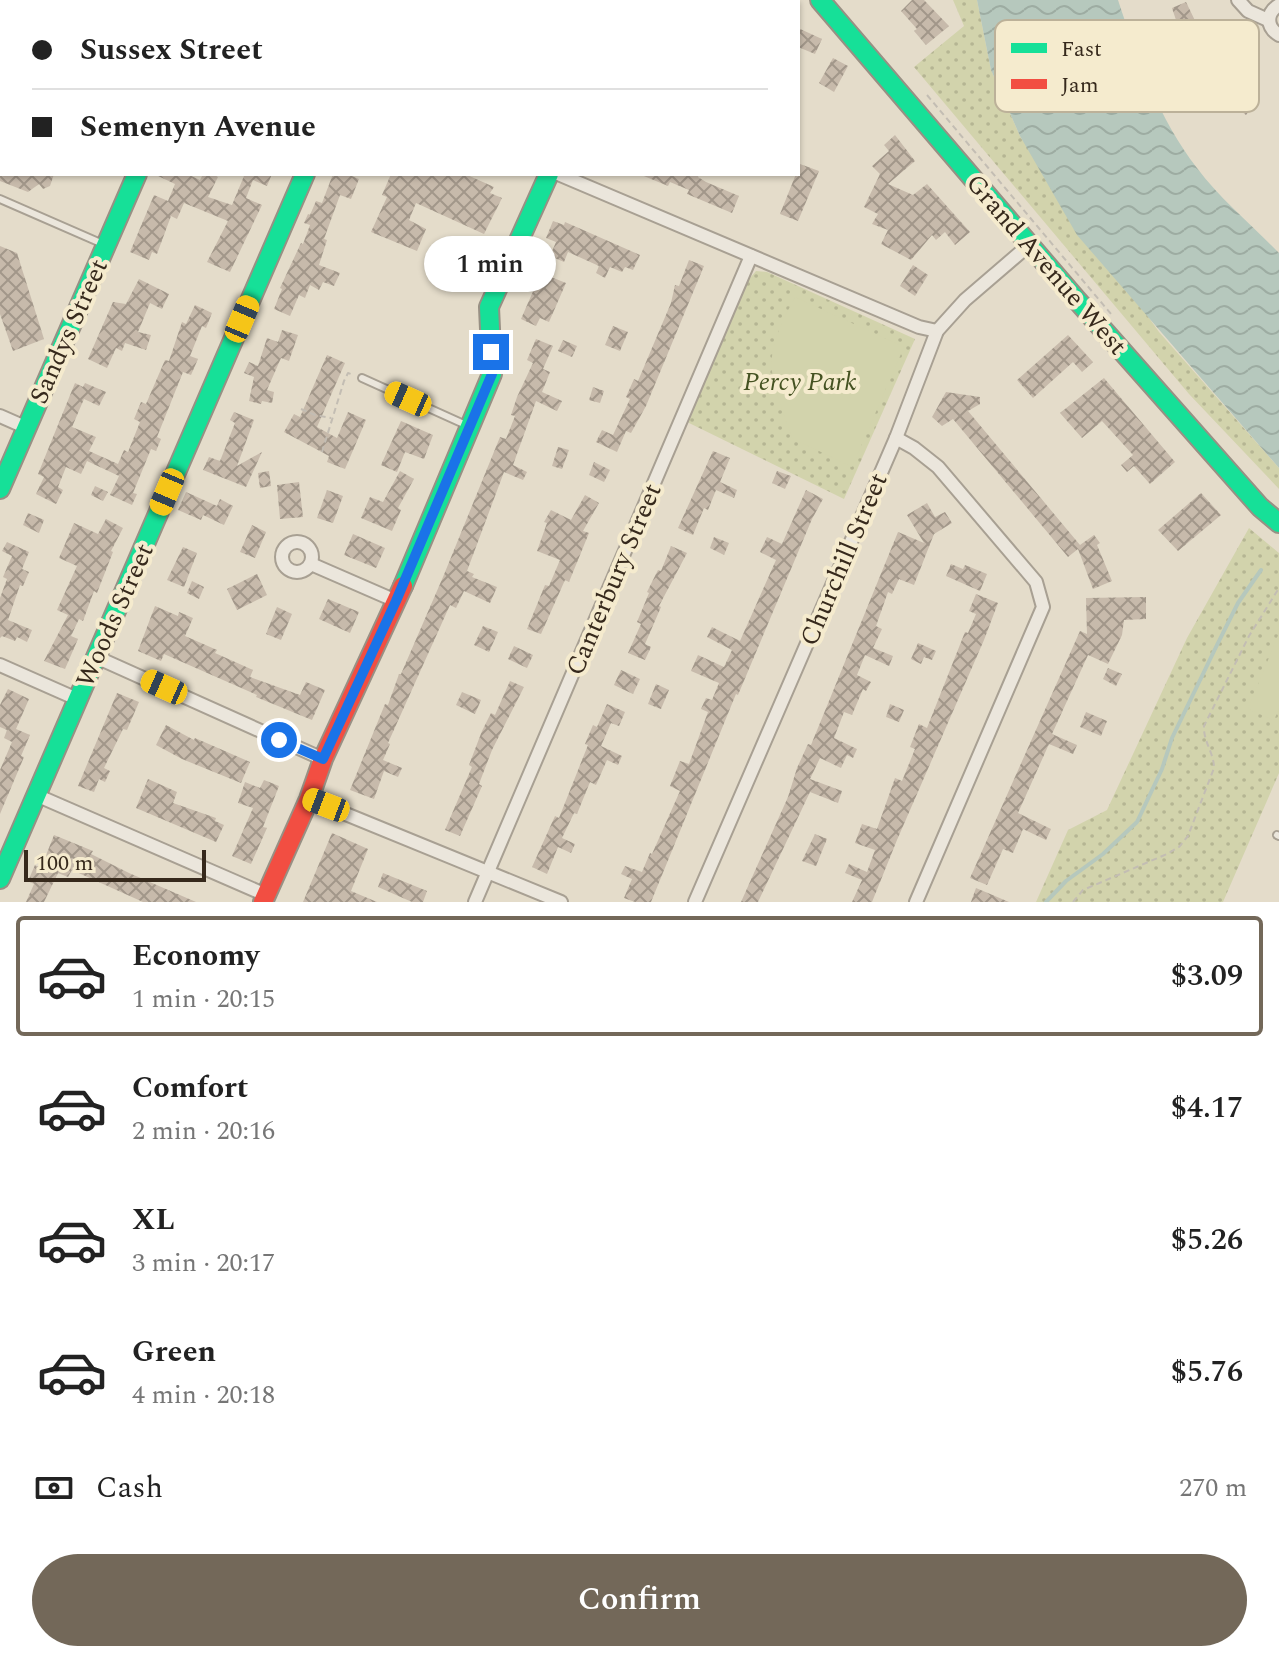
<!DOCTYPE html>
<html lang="en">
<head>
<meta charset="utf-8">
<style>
	:root { --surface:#fff; --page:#f2f2f2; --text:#222; --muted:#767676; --line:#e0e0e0; --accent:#736859 }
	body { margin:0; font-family:Spectral,serif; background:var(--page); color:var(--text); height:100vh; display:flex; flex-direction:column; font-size:30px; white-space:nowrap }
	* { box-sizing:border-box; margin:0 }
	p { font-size:26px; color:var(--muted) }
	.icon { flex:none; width:44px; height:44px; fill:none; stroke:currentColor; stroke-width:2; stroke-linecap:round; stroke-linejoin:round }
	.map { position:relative; height:902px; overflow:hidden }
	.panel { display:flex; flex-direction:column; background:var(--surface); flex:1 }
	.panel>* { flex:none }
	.guide { position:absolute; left:0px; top:0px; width:800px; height:176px; box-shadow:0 2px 6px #0004; display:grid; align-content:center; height:176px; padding:0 32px; background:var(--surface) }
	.scale { position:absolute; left:24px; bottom:20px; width:182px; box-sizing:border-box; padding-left:8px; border:4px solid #36291c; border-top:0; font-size:22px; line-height:28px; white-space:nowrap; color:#36291c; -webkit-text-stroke:6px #f5ebce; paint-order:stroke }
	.end { position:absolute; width:36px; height:36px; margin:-18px; border:10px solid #1a73e8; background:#fff; box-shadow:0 0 0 4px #fff }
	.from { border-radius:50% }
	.bubble { position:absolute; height:56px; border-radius:28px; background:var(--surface); box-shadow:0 2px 6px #0004; font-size:26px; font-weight:600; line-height:56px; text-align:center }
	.car { position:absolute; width:24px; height:48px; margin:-24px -12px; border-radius:10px; box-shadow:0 0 6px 2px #0007; background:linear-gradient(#f5c518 24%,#345 0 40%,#f5c518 0 76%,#345 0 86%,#f5c518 0) }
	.guide b { display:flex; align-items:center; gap:28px; height:76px; font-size:30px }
	.guide b+b { border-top:2px solid var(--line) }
	.guide i { width:20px; height:20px; background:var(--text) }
	ul { padding:14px 0 0; list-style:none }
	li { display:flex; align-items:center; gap:24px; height:120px; margin:0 16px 12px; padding:0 16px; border:4px solid transparent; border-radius:8px }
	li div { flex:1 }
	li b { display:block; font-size:30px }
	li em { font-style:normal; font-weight:600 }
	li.selected { border-color:var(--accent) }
	li>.icon { width:72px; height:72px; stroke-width:1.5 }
	.pay { display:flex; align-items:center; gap:20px; height:88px; padding:0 32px; font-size:30px }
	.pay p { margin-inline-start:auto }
	.cta { display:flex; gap:16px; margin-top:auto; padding:16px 32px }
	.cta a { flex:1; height:92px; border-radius:48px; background:var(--accent); color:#fff; font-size:32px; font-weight:600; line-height:92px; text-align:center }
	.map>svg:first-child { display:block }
	.green { fill:url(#green-dots) }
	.pitch { fill:#d2d3ac }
	.water { fill:url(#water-waves) }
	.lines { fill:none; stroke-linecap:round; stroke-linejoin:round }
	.stream { stroke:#b6c8bd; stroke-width:4 }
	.building { fill:url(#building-cross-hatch) }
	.lane-casing { stroke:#a8a093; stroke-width:10 }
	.street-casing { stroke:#a8a093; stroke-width:16 }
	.fast-casing { stroke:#989084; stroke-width:22 }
	.jam-casing { stroke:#989084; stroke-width:22 }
	.path { stroke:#c3bdb3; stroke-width:2; stroke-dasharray:6 4; stroke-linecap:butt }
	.lane { stroke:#ebe6dc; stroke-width:6 }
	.street { stroke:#ebe6dc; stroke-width:12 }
	.fast { stroke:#16e098; stroke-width:18 }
	.jam { stroke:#f24e42; stroke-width:18 }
	.route { stroke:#1a73e8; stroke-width:10 }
	.labels { text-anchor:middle; stroke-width:8; stroke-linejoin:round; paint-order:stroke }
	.street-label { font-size:26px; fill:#36291c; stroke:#f5ebce }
	.park-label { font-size:26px; font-style:italic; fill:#455222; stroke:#f5ebce }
	.key { fill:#f5ebce; stroke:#bcb199; stroke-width:2 }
	.key-label { font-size:22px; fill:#36291c }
</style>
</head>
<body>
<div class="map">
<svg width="1279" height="902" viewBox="0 0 1279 902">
	<defs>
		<pattern id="green-dots" width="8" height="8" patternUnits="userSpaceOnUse" patternTransform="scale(2)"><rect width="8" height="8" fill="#d2d3ac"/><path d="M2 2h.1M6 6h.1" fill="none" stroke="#b5b593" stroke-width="1.8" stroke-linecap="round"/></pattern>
		<pattern id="water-waves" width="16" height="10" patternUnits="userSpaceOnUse" patternTransform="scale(2)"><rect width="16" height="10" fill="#b6c8bd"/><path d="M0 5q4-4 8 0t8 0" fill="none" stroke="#9daca2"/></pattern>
		<pattern id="building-cross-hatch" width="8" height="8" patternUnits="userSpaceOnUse" patternTransform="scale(2)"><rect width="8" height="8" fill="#c7baab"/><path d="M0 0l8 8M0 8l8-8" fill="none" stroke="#a2978a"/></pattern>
	</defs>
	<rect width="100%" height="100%" fill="#e4dcca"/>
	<g class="green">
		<path d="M953 0H977L991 70 1020 136 1159 332 1279 468V489L1189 394 914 67 964 26Z"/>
		<path d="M756 271 767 272 915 339 844 499 687 422 744 285Z"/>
		<path d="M1249 528 1279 553V773L1223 902H1036L1068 830 1107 810 1187 638Z"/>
	</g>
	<g class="pitch">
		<path d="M795 297 904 347 852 467 792 438C769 371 760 362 795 297Z"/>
		<path d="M1279 633V709L1274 720 1248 709Z"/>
	</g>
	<path class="water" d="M977 0H1118C1137 58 1159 119 1197 168 1220 199 1252 225 1279 253V468L1077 235 1020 136 991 70Z"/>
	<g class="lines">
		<path class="stream" d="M1046 902 1066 881 1103 854 1137 822 1162 769 1172 738 1217 645 1238 603 1261 570"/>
	</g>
	<g class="building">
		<path d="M912 0H924L949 26 926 45 914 31 917 29 901 11Z"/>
		<path d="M1186 2 1202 35 1234 67 1233 69 1246 80 1242 85 1259 98 1246 115 1219 94 1226 85 1180 40 1173 24 1177 23 1172 8Z"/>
		<path d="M798 28 822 39 815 54 798 47Z"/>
		<path d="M833 58 848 66 834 92 819 83Z"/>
		<path d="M895 135 915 161 888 184 913 195 927 184 970 232 955 245 945 232 936 240 932 235 911 260 881 244 888 230 872 224 878 214 864 207 880 174 872 166 889 151 884 145Z"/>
		<path d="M800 164 819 171 798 221 780 214Z"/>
		<path d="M0 174H54L50 186 43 189 39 184 28 192 0 181Z"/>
		<path d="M154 174H187L200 180 203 174H213L218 177 208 197 232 205 244 176 240 174H272L267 186 253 180 246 198 262 205 230 272 207 262 228 221 184 203 177 219 171 216 157 254 152 252 149 260 130 252 154 195 168 201 175 184Z"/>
		<path d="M333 174H347L359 179 351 199 340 195 324 239 327 240 319 265 340 273 334 286 323 282 319 290 310 285 305 298 299 295 290 316 274 309 282 289 280 288 301 243 303 244 310 225 304 223 308 214 310 215 316 201 322 203Z"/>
		<path d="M391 174H465L494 187 490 193 502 198 484 234 416 203 409 220 426 229 417 251 371 232 387 197 382 195Z"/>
		<path d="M639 174H699L698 177 706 182 739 196 732 213 687 194 689 190 670 182 668 186Z"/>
		<path d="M553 221 564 225 565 222 640 255 633 270 625 267 622 272 610 267 605 278 596 273 599 266 568 252 564 262 550 256 556 242 546 238Z"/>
		<path d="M0 246 17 253 44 339 13 351 0 314Z"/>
		<path d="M689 260 704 266 646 406 631 433 626 431 617 452 596 442 602 430 613 435 630 399 626 397 634 379 638 381 671 303 675 285 679 286Z"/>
		<path d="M913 265 928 275 915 296 900 286Z"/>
		<path d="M541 273 566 283 549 322 540 318 536 326 521 319Z"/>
		<path d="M139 279 169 294 162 309 150 303 138 332 151 335 146 350 125 343 122 351 116 348 107 368 88 359 113 302 126 304Z"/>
		<path d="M195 305 212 313 206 328 202 326 190 356 198 359 191 375 183 372 157 437 161 439 156 451 151 449 133 493 137 494 132 505 110 495 119 476 87 461 81 474 66 467 58 487 63 490 56 504 36 494 44 477 38 474 75 383 83 387 85 383 106 392 99 406 84 399 72 427 96 437 89 451 118 464 124 450 128 452 140 422 134 419 141 402 146 404 165 360 169 361 182 322 186 324Z"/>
		<path d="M613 326 628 332 620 351 605 345Z"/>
		<path d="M282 330 298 335 289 361 281 358 267 390 274 392 272 403 262 401 261 404 249 401 254 377 244 373 249 362 258 366 267 338 278 342Z"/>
		<path d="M1068 335 1093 362 1082 372 1073 362 1033 398 1017 380Z"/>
		<path d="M536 339 553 346 543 369 550 372 542 392 562 401 557 411 536 401 513 465 527 472 523 480 504 472 467 571 474 574 472 577 497 587 490 603 464 591 456 608 450 605 388 743 390 744 383 760 402 768 398 777 384 771 374 799 350 790 385 704 388 705 399 674H401L443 577 500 437 506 439 515 416 511 415 517 397 533 363 527 360Z"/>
		<path d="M563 340 577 346 572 357 558 351Z"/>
		<path d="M327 355 345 363 317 427 337 438 348 412 366 420 345 469 327 462 329 456 284 432 294 414 300 417Z"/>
		<path d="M1104 378 1175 462 1150 484 1134 466 1127 472 1121 465 1133 455 1102 421 1082 438 1060 413Z"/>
		<path d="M593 387 604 391 600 403 589 400Z"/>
		<path d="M946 392 980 397V404L968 411 1080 545 1094 535 1100 543 1097 545 1112 581 1093 589 1078 549 1068 557 953 419 942 426 932 417Z"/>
		<path d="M234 412 254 420 237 466 262 452 246 487 203 470 209 457 220 461 235 423 230 420Z"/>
		<path d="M401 421 433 435 424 459 405 452 397 472 381 465Z"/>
		<path d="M558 447 569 450 562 469 552 466Z"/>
		<path d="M713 451 730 458 720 482 737 490 734 498 716 490 708 510 704 508 693 535 678 528Z"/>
		<path d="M594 462 610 470 604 482 589 475Z"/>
		<path d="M269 471 271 486 260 488 258 473Z"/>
		<path d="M400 471 414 479 398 508 401 510 392 531 361 518 370 497 383 502Z"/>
		<path d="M777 471 791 476 785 489 772 483Z"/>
		<path d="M299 482 303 517 280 519 277 485Z"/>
		<path d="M95 486 108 492 103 501 91 495Z"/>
		<path d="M327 490 343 496 333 523 317 518Z"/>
		<path d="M806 490 823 499 812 519 738 695 736 694 651 902H635L624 898 632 879 621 874 625 866 642 872 650 853 652 854 680 791 670 786 680 761 689 764 708 712 701 709 706 698 712 700 719 683 691 671 698 655 724 667 732 650 707 637 712 627 740 641 776 560 760 552 767 537 782 544Z"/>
		<path d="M186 492 217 506 220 499 233 506 224 525 203 515 201 520 178 510Z"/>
		<path d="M1201 493 1221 515 1178 551 1158 530Z"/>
		<path d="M585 495 599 503 583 531 589 533 569 582 565 580 541 634 527 629 545 585 549 586 560 560 537 551 547 523 544 522 551 510 571 520Z"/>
		<path d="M927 503 935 517 945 512 952 523 934 534 914 585 899 579 892 594 888 592 876 626 882 629 873 648 893 656 889 666 865 655 857 675 871 682 866 691 863 689 852 715 844 712 834 738 857 749 853 758 847 755 841 768 820 758 810 779 842 791 838 803 810 792 758 902H741L788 797 797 768 808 744 811 745 898 532 924 543 907 515Z"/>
		<path d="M28 513 44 520 39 533 23 525Z"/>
		<path d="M106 519 123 528 111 551 113 552 97 593 94 591 83 621 79 619 71 636 78 639 65 669 44 661 68 615 57 610 77 566 59 558 74 523 98 534Z"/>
		<path d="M252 525 266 532 255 558 240 552Z"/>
		<path d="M353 534 385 548 376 568 344 555Z"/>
		<path d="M714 537 729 543 724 555 710 548Z"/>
		<path d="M7 542 29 552 22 569 29 572 23 586 20 585 8 620 32 630 27 642 17 637 15 641 2 636 0 638V598L7 579 3 577 12 556 2 551Z"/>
		<path d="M671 546 687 553 659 606 661 607 645 644 651 647 645 660 628 653 641 624 637 622 649 593 647 592 658 570 661 571Z"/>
		<path d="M183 547 197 553 184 587 167 580Z"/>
		<path d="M951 564 963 569 965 565 987 574 980 591 946 576Z"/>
		<path d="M257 574 267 595 237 610 227 589Z"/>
		<path d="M192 581 204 587 199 599 187 593Z"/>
		<path d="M976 594 998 603 984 640 897 840 872 902H852L862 880 845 873 849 864 867 872 875 850 855 843 862 824 877 829 895 778 902 781 915 749 910 747 919 724 927 728 965 632 968 633 976 614 969 611Z"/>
		<path d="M1146 597V619L1124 620 1122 635 1108 664 1088 655 1052 734 1077 745 1073 754 1049 744 1018 813 1051 829 1046 840 1023 829 1013 853 1003 849 987 885 970 878 1080 631 1087 634 1086 598Z"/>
		<path d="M328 599 359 612 350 633 319 619Z"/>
		<path d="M155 606 178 616 179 612 193 618 185 636 217 650 215 653 253 670 250 677 300 695 306 682 325 690 312 720 256 697 257 695 164 654 161 661 138 651Z"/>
		<path d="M277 607 292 614 281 640 266 634Z"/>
		<path d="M483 626 498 632 489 652 474 645Z"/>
		<path d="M918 643 936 651 932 660 924 657 921 664 911 659Z"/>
		<path d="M514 646 533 655 527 668 508 659Z"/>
		<path d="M1108 668 1122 674 1116 686 1103 679Z"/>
		<path d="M621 670 640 679 633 694 614 685Z"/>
		<path d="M510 681 524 687 492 750 479 784 482 786 460 836 445 830 472 767 469 765 482 731 491 713 495 715Z"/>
		<path d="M656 684 669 690 661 709 648 704Z"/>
		<path d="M8 689 29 699 16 729 30 735 21 756 24 757 0 814V770L12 742 4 738 7 730 0 727V705Z"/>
		<path d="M462 692 481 700 475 714 456 705Z"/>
		<path d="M117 693 139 702 127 730 123 729 104 768 110 771 105 782 99 779 94 792 78 786Z"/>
		<path d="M607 704 625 712 619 726 611 723 601 746 622 756 618 765 607 760 596 785 590 782 577 814 574 813 562 838 575 844 571 853 558 847 547 874 532 867 555 816 559 818 588 745 585 744 593 725 597 727Z"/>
		<path d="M890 704 904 710 899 722 886 717Z"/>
		<path d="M1086 712 1107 721 1101 736 1080 727Z"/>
		<path d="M166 725 194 740 195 738 250 762 241 783 182 759 156 745Z"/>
		<path d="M148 779 177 792 173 803 216 818 215 821 224 825 216 842 136 808Z"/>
		<path d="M264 780 279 786 263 827 267 828 251 864 232 856 253 808 238 803 245 782 260 788Z"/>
		<path d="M332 833 368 849 351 891 377 902H303Z"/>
		<path d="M815 834 827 839 816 866 802 861Z"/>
		<path d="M54 835 93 851 91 854 129 873 196 902H143L72 870 68 877 58 873 44 902H26L34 884 28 881 35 865 41 868Z"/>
		<path d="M383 873 427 891 423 902H412L378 887Z"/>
		<path d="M976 888 1009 902H971Z"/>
	</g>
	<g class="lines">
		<defs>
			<g id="lane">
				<path d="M502 0 506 2"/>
				<path d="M475 2 476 0"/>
				<path d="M548 2 549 0"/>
				<path d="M0 199 103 244"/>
				<path d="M362 378 466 425"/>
				<path d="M1277 835 1279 836"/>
			</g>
			<g id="street">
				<path d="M1238 0 1248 11 1268 20"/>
				<path d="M377 2 378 0"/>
				<path d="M1279 5C1266 13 1266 27 1279 35"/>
				<path d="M558 174 919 327 937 331"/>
				<path d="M0 416 25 427"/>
				<path d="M896 438 914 448 938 467 1036 582 1043 607 916 902"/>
				<circle cx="297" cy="557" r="15"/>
				<path d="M311 564 396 601"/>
				<path d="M96 657 323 759"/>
				<path d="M0 665 77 699"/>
				<path d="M36 795 266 895"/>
				<path d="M309 799 561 902"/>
				<path d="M475 902 751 256"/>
				<path d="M695 902 896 438 937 331 965 300 1029 245"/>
			</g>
			<g id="fast">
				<path d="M820 0 1076 299 1260 507 1279 523"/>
				<path d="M212 2 213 0"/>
				<path d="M0 489 137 174"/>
				<path d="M403 586 492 374 489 307 549 174"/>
				<path d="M0 879 305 174"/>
			</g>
			<path id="jam" d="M263 902 309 799 323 759 403 586"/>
		</defs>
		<use href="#lane" class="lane-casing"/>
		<use href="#street" class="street-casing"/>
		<use href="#fast" class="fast-casing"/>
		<use href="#jam" class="jam-casing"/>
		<g class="path">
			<path d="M927 95 1111 314"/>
			<path d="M301 409 315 415 331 418"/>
			<path d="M322 452 344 381 348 373 354 375"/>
			<path d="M1073 902 1083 890 1167 854 1179 847 1188 836 1214 768C1214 753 1203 741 1204 726L1249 636 1279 588"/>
		</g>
		<use href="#lane" class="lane"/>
		<use href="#street" class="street"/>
		<use href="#fast" class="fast"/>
		<use href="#jam" class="jam"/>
	</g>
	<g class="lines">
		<path class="route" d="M279 740 323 759 396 601 492 374 491 352"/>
	</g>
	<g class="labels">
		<g class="street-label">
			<text transform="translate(1047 264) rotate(49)" y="9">Grand Avenue West</text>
			<text transform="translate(68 331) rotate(-66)" y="9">Sandys Street</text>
			<text transform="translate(843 559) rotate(-67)" y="9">Churchill Street</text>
			<text transform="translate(613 579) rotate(-67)" y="9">Canterbury Street</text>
			<text transform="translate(114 615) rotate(-66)" y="9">Woods Street</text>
		</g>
		<g class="park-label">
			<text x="800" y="390">Percy Park</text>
		</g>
	</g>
	<rect x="995" y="20" width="264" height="92" rx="12" class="key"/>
	<rect x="1011" y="43" width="36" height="10" fill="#16e098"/>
	<rect x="1011" y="79" width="36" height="10" fill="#f24e42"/>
	<g class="key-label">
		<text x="1061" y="56">Fast</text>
		<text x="1061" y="92">Jam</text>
	</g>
</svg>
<div class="scale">100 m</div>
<i class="end from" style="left:279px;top:740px"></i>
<i class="end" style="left:491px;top:352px"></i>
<div class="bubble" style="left:424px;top:236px;width:132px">1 min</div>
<i class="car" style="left:242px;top:319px;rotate:23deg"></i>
<i class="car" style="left:408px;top:399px;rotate:294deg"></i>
<i class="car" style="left:167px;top:492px;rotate:203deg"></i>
<i class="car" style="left:164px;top:687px;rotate:294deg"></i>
<i class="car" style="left:326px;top:805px;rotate:291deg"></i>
<div class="guide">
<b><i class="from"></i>Sussex Street</b>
<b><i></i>Semenyn Avenue</b>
</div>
</div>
<section class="panel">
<ul>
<li class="selected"><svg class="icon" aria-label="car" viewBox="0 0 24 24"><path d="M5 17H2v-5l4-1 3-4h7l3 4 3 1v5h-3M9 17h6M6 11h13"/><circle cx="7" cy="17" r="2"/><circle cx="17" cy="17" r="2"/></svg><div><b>Economy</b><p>1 min · 20:15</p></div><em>$3.09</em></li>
<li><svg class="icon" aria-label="car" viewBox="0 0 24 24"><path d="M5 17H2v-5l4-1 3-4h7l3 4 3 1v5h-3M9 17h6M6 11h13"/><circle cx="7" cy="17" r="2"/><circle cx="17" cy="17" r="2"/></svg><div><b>Comfort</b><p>2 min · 20:16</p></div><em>$4.17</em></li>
<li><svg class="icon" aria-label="car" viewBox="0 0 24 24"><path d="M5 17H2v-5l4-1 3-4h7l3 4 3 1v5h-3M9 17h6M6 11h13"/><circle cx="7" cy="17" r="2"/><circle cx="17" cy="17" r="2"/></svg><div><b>XL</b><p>3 min · 20:17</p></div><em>$5.26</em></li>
<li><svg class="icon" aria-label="car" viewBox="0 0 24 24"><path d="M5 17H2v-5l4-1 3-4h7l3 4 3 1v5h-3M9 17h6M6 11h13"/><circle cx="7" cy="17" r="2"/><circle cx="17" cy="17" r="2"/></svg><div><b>Green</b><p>4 min · 20:18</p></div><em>$5.76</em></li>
</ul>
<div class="pay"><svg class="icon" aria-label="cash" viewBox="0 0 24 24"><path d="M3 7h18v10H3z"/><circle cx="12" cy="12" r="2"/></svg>Cash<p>270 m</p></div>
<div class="cta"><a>Confirm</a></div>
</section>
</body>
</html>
